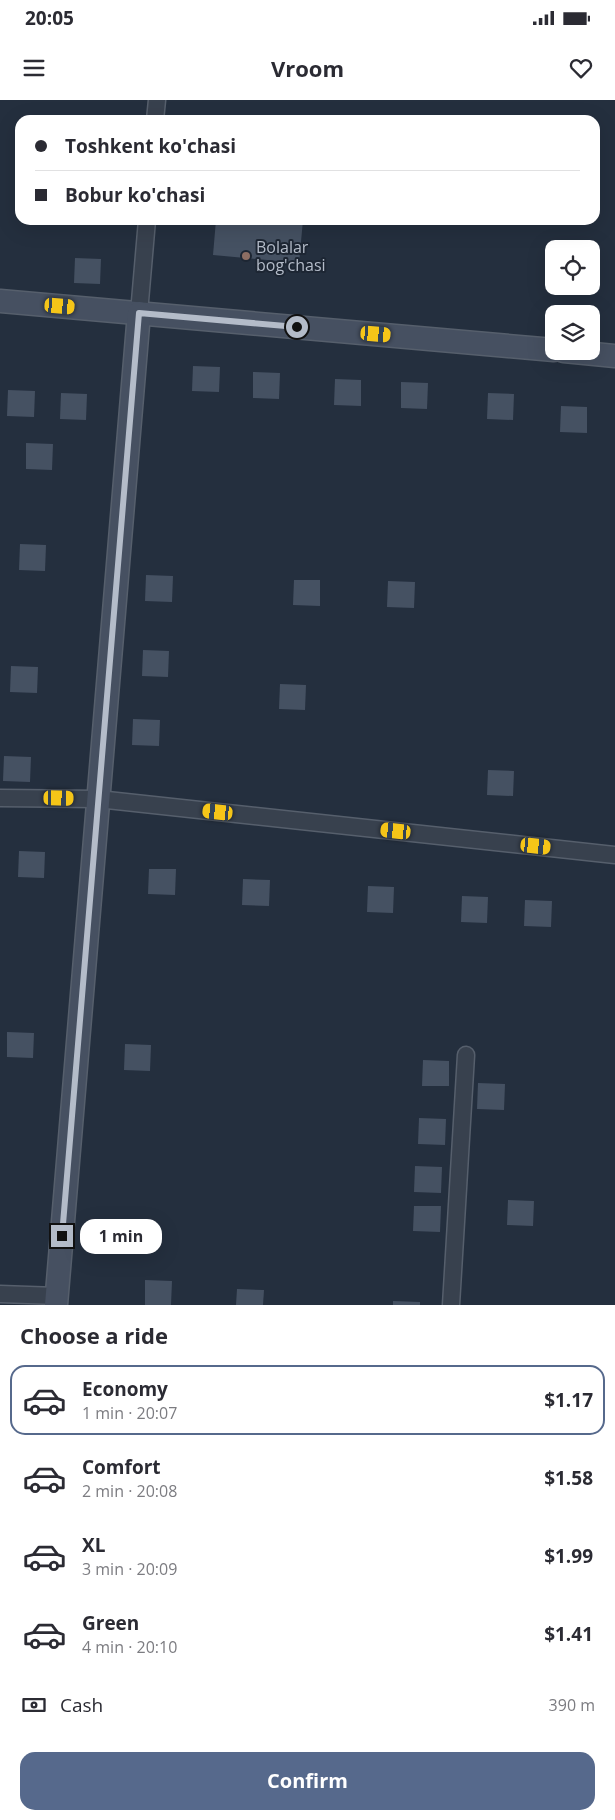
<!DOCTYPE html>
<html lang="en">
<head>
<meta charset="utf-8">
<style>
	:root { --surface:#fff; --page:#f7f7f7; --text:#2b2b33; --muted:#7c7c81; --line:#e1e1e2; --accent:#56698c }
	body { margin:0; font-family:"Open Sans",sans-serif; background:var(--page); color:var(--text); height:100vh; display:flex; flex-direction:column; font-size:19px; white-space:nowrap }
	* { box-sizing:border-box; margin:0 }
	p { font-size:16px; color:var(--muted) }
	.icon { flex:none; width:28px; height:28px; fill:none; stroke:currentColor; stroke-width:2; stroke-linecap:round; stroke-linejoin:round }
	.map { position:relative; height:1205px; overflow:hidden }
	.side { display:flex; flex-direction:column; background:var(--surface); flex:1 }
	.side>* { flex:none }
	.top-card { position:absolute; left:15px; top:15px; width:585px; height:110px; border-radius:15px; box-shadow:0 5px 20px #0002; display:grid; align-content:center; height:110px; padding:0 20px; background:var(--surface) }
	.buttons { position:absolute; left:545px; top:140px; display:grid; gap:10px }
	.buttons a { display:grid; place-items:center; width:55px; height:55px; border-radius:10px; background:var(--surface); box-shadow:0 5px 20px #0002; font-size:25px }
	.end { position:absolute; width:22px; height:22px; margin:-11px; border:6px solid #b4bcc9; background:#111; box-shadow:0 0 0 2px #111 }
	.from { border-radius:50% }
	.bubble { position:absolute; height:35px; border-radius:15px; background:var(--surface); box-shadow:0 5px 20px #0002; font-size:16px; font-weight:700; line-height:35px; text-align:center }
	.car { position:absolute; width:15px; height:30px; margin:-15px -8px; border-radius:6px; box-shadow:0 0 4px 1px #0007; background:linear-gradient(#f5c518 24%,#345 0 40%,#f5c518 0 76%,#345 0 86%,#f5c518 0) }
	.top-card b { display:flex; align-items:center; gap:18px; height:48px; font-size:19px }
	.top-card b+b { border-top:1px solid var(--line) }
	.top-card i { width:12px; height:12px; background:var(--text) }
	ul { padding:0; list-style:none }
	li { display:flex; align-items:center; gap:15px; height:70px; margin:0 10px 8px; padding:0 10px; border:2px solid transparent; border-radius:15px }
	li div { flex:1 }
	li b { display:block; font-size:19px }
	li em { font-style:normal; font-weight:700 }
	li.current { border-color:var(--accent) }
	li>.icon { width:45px; height:45px; stroke-width:1.5 }
	h2 { padding:0 20px; font-size:22px; line-height:60px }
	.pay { display:flex; align-items:center; gap:12px; height:55px; padding:0 20px; font-size:19px }
	.pay p { margin-inline-start:auto }
	.action { display:flex; gap:10px; margin-top:auto; padding:10px 20px }
	.action a { flex:1; height:58px; border-radius:15px; background:var(--accent); color:#fff; font-size:20px; font-weight:700; line-height:58px; text-align:center }
	.status { display:flex; justify-content:space-between; align-items:center; height:35px; padding:0 25px; background:var(--surface); direction:ltr }
	.status svg { height:14px; fill:currentColor }
	header { display:flex; justify-content:space-between; align-items:center; height:65px; padding:0 20px; background:var(--surface); font-size:22px; font-weight:700 }
	.map>svg:first-child { display:block }
	.building { fill:#455162 }
	.lines { fill:none; stroke-linecap:round; stroke-linejoin:round }
	.street-casing { stroke:#565f6c; stroke-width:19 }
	.secondary-casing { stroke:#565f6c; stroke-width:25 }
	.street { stroke:#38414e; stroke-width:16 }
	.secondary { stroke:#465061; stroke-width:22 }
	.route { stroke:#b4bcc9; stroke-width:6 }
	.education-dot { fill:#8d6e63; stroke:#1d2633; stroke-width:2 }
	.labels { text-anchor:middle; stroke-width:4; stroke-linejoin:round; paint-order:stroke }
	.poi-label { font-size:16px; fill:#b4bcc9; stroke:#1d2633; text-anchor:start }
</style>
</head>
<body>
<div class="status"><b>20:05</b><svg viewBox="0 0 49 12"><path d="M0 12V9h3v3zM5 12V6h3v6zM10 12V3h3v9zM15 12V0h3v12zM26 1h20v11H26zM47 4h2v5h-2z"/></svg></div>
<header><svg class="icon" aria-label="menu" viewBox="0 0 24 24"><path d="M4 6h16M4 12h16M4 18h16"/></svg>Vroom<svg class="icon" aria-label="heart" viewBox="0 0 24 24"><path d="M12 20l-8-8c-3-5 5-10 8-4 3-6 11-1 8 4z"/></svg></header>
<div class="map">
<svg width="615" height="1205" viewBox="0 0 615 1205">
	<rect width="100%" height="100%" fill="#242f3e"/>
	<g class="building">
		<path d="M216 120H303L299 163 213 155Z"/>
		<path d="M75 158 101 159 100 184 74 183Z"/>
		<path d="M193 266 220 267 219 292 192 291Z"/>
		<path d="M253 272 280 273 279 299 253 298Z"/>
		<path d="M335 279 361 280V306L334 305Z"/>
		<path d="M401 282 428 283 427 309 401 308Z"/>
		<path d="M8 290 35 291 34 317 7 316Z"/>
		<path d="M61 293 87 294 86 320 60 319Z"/>
		<path d="M488 293 514 294 513 320 487 319Z"/>
		<path d="M561 306 587 307V333L560 332Z"/>
		<path d="M26 343 53 344 52 370 26 369Z"/>
		<path d="M20 444 46 445 45 471 19 470Z"/>
		<path d="M146 475 173 476 172 502 145 501Z"/>
		<path d="M294 480H320V506L293 505Z"/>
		<path d="M388 481 415 482 414 508 387 507Z"/>
		<path d="M143 550 169 551 168 577 142 576Z"/>
		<path d="M11 566 38 567 37 593 10 592Z"/>
		<path d="M280 584 306 585 305 610 279 609Z"/>
		<path d="M133 619 160 620 159 646 132 645Z"/>
		<path d="M4 656 31 657 30 682 3 681Z"/>
		<path d="M488 670 514 671 513 696 487 695Z"/>
		<path d="M19 751 45 752 44 778 18 777Z"/>
		<path d="M149 769H176L175 795 148 794Z"/>
		<path d="M243 779 270 780 269 806 242 805Z"/>
		<path d="M368 786 394 787 393 813 367 812Z"/>
		<path d="M462 796 488 797 487 823 461 822Z"/>
		<path d="M525 800 552 801 551 827 524 826Z"/>
		<path d="M7 932 34 933 33 958 7 957Z"/>
		<path d="M125 944 151 945 150 971 124 970Z"/>
		<path d="M423 960 449 961V986H422Z"/>
		<path d="M478 983 505 984 504 1010 477 1009Z"/>
		<path d="M419 1018 446 1019 445 1045 418 1044Z"/>
		<path d="M415 1066 442 1067 441 1093 414 1092Z"/>
		<path d="M508 1100 534 1101 533 1126 507 1125Z"/>
		<path d="M414 1106H441L440 1132 413 1131Z"/>
		<path d="M145 1180 172 1181 171 1205H145Z"/>
		<path d="M237 1189 264 1190 263 1205H236Z"/>
		<path d="M393 1201 420 1202V1205H393Z"/>
	</g>
	<g class="lines">
		<defs>
			<g id="street">
				<path d="M155 20 157 0"/>
				<path d="M139 213 147 120"/>
				<path d="M0 698 98 699 615 755"/>
				<path d="M0 1194 57 1196"/>
				<path d="M451 1205 466 955"/>
			</g>
			<g id="secondary">
				<path d="M0 201 554 250"/>
				<path d="M564 251 615 256"/>
				<path d="M56 1205 139 213"/>
			</g>
		</defs>
		<use href="#street" class="street-casing"/>
		<use href="#secondary" class="secondary-casing"/>
		<use href="#street" class="street"/>
		<use href="#secondary" class="secondary"/>
	</g>
	<g class="lines">
		<path class="route" d="M62 1136 139 213 297 227"/>
	</g>
	<circle class="education-dot" cx="246" cy="156" r="5"/>
	<g class="labels">
		<g class="poi-label">
			<text x="256" y="153">Bolalar<tspan x="256" dy="18">bog'chasi</tspan></text>
		</g>
	</g>
</svg>
<div class="buttons">
<a><svg class="icon" aria-label="locate" viewBox="0 0 24 24"><circle cx="12" cy="12" r="6"/><path d="M12 2v4M12 18v4M2 12h4M18 12h4"/></svg></a>
<a><svg class="icon" aria-label="layers" viewBox="0 0 24 24"><path d="M12 4l9 5-9 5-9-5zM3 14l9 5 9-5"/></svg></a>
</div>
<i class="end from" style="left:297px;top:227px"></i>
<i class="end" style="left:62px;top:1136px"></i>
<div class="bubble" style="left:80px;top:1119px;width:82px">1 min</div>
<i class="car" style="left:60px;top:206px;rotate:95deg"></i>
<i class="car" style="left:376px;top:234px;rotate:95deg"></i>
<i class="car" style="left:59px;top:698px;rotate:91deg"></i>
<i class="car" style="left:218px;top:712px;rotate:276deg"></i>
<i class="car" style="left:396px;top:731px;rotate:276deg"></i>
<i class="car" style="left:536px;top:746px;rotate:96deg"></i>
<div class="top-card">
<b><i class="from"></i>Toshkent ko'chasi</b>
<b><i></i>Bobur ko'chasi</b>
</div>
</div>
<section class="side">
<h2>Choose a ride</h2>
<ul>
<li class="current"><svg class="icon" aria-label="car" viewBox="0 0 24 24"><path d="M5 17H2v-5l4-1 3-4h7l3 4 3 1v5h-3M9 17h6M6 11h13"/><circle cx="7" cy="17" r="2"/><circle cx="17" cy="17" r="2"/></svg><div><b>Economy</b><p>1 min · 20:07</p></div><em>$1.17</em></li>
<li><svg class="icon" aria-label="car" viewBox="0 0 24 24"><path d="M5 17H2v-5l4-1 3-4h7l3 4 3 1v5h-3M9 17h6M6 11h13"/><circle cx="7" cy="17" r="2"/><circle cx="17" cy="17" r="2"/></svg><div><b>Comfort</b><p>2 min · 20:08</p></div><em>$1.58</em></li>
<li><svg class="icon" aria-label="car" viewBox="0 0 24 24"><path d="M5 17H2v-5l4-1 3-4h7l3 4 3 1v5h-3M9 17h6M6 11h13"/><circle cx="7" cy="17" r="2"/><circle cx="17" cy="17" r="2"/></svg><div><b>XL</b><p>3 min · 20:09</p></div><em>$1.99</em></li>
<li><svg class="icon" aria-label="car" viewBox="0 0 24 24"><path d="M5 17H2v-5l4-1 3-4h7l3 4 3 1v5h-3M9 17h6M6 11h13"/><circle cx="7" cy="17" r="2"/><circle cx="17" cy="17" r="2"/></svg><div><b>Green</b><p>4 min · 20:10</p></div><em>$1.41</em></li>
</ul>
<div class="pay"><svg class="icon" aria-label="cash" viewBox="0 0 24 24"><path d="M3 7h18v10H3z"/><circle cx="12" cy="12" r="2"/></svg>Cash<p>390 m</p></div>
<div class="action"><a>Confirm</a></div>
</section>
</body>
</html>
